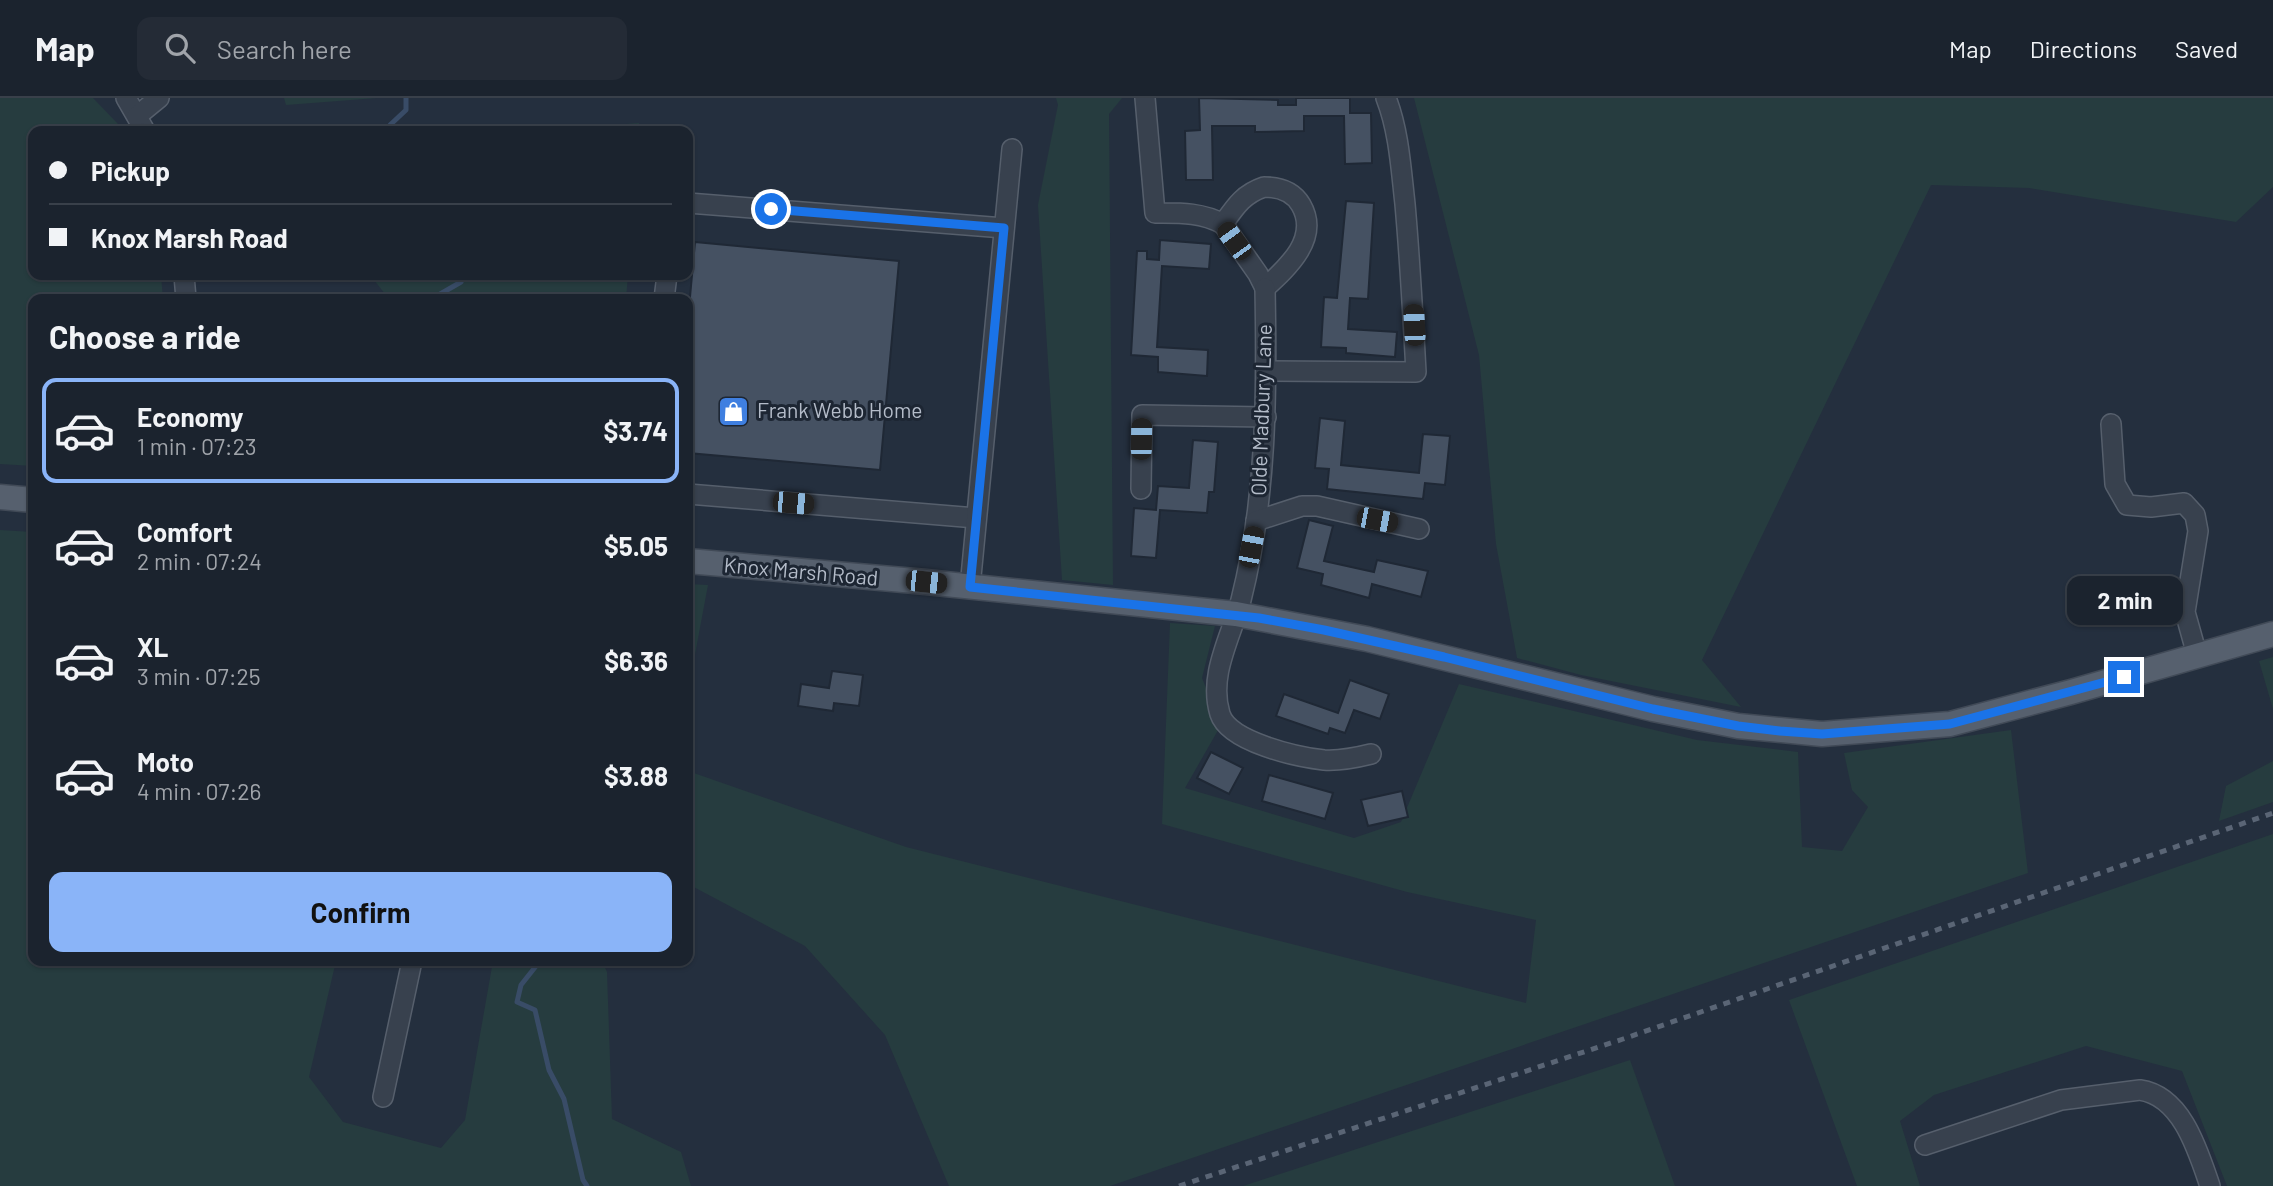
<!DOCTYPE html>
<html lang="en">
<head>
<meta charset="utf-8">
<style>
	:root { --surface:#1b232e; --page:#242b36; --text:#f1f3f6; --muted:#a0a4aa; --line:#39404a; --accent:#8ab4f8 }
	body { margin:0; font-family:Barlow,sans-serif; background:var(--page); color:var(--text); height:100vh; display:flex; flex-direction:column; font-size:26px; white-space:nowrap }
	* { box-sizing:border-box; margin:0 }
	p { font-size:23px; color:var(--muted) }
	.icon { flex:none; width:38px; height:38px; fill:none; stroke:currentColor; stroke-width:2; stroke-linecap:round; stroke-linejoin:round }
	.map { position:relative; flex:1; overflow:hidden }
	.details { position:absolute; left:28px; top:196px; width:665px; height:672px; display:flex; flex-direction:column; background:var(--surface); border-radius:14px; box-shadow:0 2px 5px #0004,0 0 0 2px var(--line) }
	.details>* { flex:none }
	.hud { position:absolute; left:28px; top:28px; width:665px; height:154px; border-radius:14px; box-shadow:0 2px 5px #0004,0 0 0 2px var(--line); display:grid; align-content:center; height:154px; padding:0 21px; background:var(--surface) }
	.end { position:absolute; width:32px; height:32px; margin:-16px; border:9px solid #1a73e8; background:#fff; box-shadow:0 0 0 4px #fff }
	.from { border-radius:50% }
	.bubble { position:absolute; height:49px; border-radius:14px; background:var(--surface); box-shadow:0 2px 5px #0004,0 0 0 2px var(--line); font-size:23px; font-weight:700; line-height:49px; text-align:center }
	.car { position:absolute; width:21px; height:42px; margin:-21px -10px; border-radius:9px; box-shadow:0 0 5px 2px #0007; background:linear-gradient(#222 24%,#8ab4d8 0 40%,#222 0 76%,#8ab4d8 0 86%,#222 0) }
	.hud b { display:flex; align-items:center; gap:24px; height:66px; font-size:26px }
	.hud b+b { border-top:2px solid var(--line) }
	.hud i { width:18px; height:18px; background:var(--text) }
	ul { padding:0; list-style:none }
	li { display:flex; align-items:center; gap:21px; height:105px; margin:0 14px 10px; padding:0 7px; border:4px solid transparent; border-radius:14px }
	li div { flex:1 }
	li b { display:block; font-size:26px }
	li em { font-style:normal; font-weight:700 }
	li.current { border-color:var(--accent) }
	li>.icon { width:63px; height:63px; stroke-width:1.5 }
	h2 { padding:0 21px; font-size:32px; line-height:84px }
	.primary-button { display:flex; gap:14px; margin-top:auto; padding:14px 21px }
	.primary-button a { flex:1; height:80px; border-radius:14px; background:var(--accent); color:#111; font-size:28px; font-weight:700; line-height:80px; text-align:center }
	header { display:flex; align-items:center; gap:42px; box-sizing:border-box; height:98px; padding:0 35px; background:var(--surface); border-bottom:2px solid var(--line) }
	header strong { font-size:33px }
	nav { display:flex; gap:38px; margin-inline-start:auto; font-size:24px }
	.search { width:490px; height:63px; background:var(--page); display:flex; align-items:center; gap:18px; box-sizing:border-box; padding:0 24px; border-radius:14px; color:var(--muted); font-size:26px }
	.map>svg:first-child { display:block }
	.green { fill:#263c3f }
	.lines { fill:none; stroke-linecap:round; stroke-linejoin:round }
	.stream { stroke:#394c67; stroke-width:5 }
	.building { fill:#455162; stroke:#1f2835; stroke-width:2 }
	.minor-casing { stroke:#565f6c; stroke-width:22 }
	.major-casing { stroke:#414a57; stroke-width:27 }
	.minor { stroke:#38414e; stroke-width:19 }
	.major { stroke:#56606e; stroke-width:24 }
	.rail { stroke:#5a6575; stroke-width:5; stroke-dasharray:7 7; stroke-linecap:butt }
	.route { stroke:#1a73e8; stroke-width:9 }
	.labels { text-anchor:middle; stroke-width:6; stroke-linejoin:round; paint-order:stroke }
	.street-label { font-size:21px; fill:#b4bcc9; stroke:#1d2633 }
	.poi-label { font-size:21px; fill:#b4bcc9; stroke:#1d2633; text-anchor:start }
</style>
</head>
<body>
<header>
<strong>Map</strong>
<div class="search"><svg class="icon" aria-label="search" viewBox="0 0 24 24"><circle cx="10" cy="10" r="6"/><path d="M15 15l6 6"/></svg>Search here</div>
<nav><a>Map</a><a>Directions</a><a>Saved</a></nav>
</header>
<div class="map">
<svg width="2273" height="1088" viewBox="0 0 2273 1088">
	<rect width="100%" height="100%" fill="#242f3e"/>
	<g class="green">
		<path d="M0 0H93L118 26 121 33H33V177H161L163 201H33V368L0 366Z"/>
		<path d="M284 0H377L286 7Z"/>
		<path d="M1056 0H1122L1109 16 1113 487 1062 482 1038 107 1058 7Z"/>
		<path d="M1414 0H2273V89L2236 124 2029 90 1931 87 1702 562 1741 609 1581 577 1517 560 1496 446 1479 257Z"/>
		<path d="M639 25 638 33H534Z"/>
		<path d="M370 177H628L626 201H389Z"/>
		<path d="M0 432 33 434V863H336L309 979 343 1024 441 1050 465 1022 493 863H602L607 874 612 1021 681 1054 691 1088H0Z"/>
		<path d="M688 486 708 487 688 594Z"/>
		<path d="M1170 525 1215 528 1202 580 1221 627 1185 690 1354 740 1401 724 1459 586 1697 642 1798 654 1802 749 1842 753 1868 709 1852 692 1844 655 2011 632 2028 775 1110 1088H949L885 937 805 848 688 786V673L906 749 1526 905 1536 822 1407 794 1162 726Z"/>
		<path d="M2273 559V611L2259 563Z"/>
		<path d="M2273 663V704L2219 723 2226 688Z"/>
		<path d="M2273 736V1088H2227L2182 973 2086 948 1934 997 1900 1023 1920 1088H1857L1789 902Z"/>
		<path d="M1630 962 1675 1088H1243Z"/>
	</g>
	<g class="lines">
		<g class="stream">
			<path d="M388 33 390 27 406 12V0"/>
			<path d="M435 201V199L461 184 454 177"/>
			<path d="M540 863 521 887 517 904 535 912 549 972 564 1001 583 1082 587 1088"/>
		</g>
	</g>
	<g class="building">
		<path d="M1199 0 1278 2V7H1296V0H1350V15H1371L1372 65 1345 66 1344 18H1304V33L1255 34V28H1212L1213 82H1186L1185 33 1200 32Z"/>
		<path d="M1346 103 1374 105 1368 201 1350 200 1348 231 1397 234 1395 259 1346 255V250L1321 249 1324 199 1337 200Z"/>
		<path d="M1160 142 1211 146 1209 171 1162 168 1157 249 1208 252 1207 278 1158 274V259L1131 257 1137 153H1147V161L1159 162Z"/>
		<path d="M695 144 899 163 880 372 688 355V221Z"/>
		<path d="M1320 320 1345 323 1341 367 1419 375 1423 336 1450 338 1445 387 1425 385 1423 401 1327 391 1329 371 1315 370Z"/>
		<path d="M1193 342 1218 344 1214 394H1209L1207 415 1160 412 1156 460 1131 458 1134 410 1156 412 1158 388 1189 390Z"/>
		<path d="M1309 422 1333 428 1324 463 1374 474 1377 462 1428 473 1421 499 1372 486 1369 500 1321 487 1323 476 1297 470Z"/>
		<path d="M832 573 863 577 859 608 834 605 833 613 798 608 801 586 829 590Z"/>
		<path d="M1350 582 1389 596 1380 621 1354 612 1345 635 1330 630 1328 636 1276 618 1284 596 1338 615Z"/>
		<path d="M1211 654 1243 670 1229 696 1197 680Z"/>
		<path d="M1269 677 1333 695 1325 721 1262 703Z"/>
		<path d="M1402 693 1408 719 1368 728 1361 702Z"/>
	</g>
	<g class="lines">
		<defs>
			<g id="minor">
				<path d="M126 0 145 33"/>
				<path d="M1145 0 1155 115C1179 115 1201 114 1223 126"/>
				<path d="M137 18 159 0"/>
				<path d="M1264 89C1279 89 1293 93 1301 107 1320 140 1288 169 1265 190L1258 176 1223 126C1235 109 1243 96 1264 89Z"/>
				<path d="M688 105 1004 130"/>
				<path d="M184 177 186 201"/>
				<path d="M1265 190C1267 295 1267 399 1241 502 1231 539 1208 577 1220 616 1229 644 1297 659 1324 662 1340 663 1355 660 1371 656"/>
				<path d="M664 201 667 177"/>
				<path d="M1266 273 1416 274C1413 218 1410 162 1405 106 1401 71 1399 33 1386 0"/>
				<path d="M2111 326 2115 386 2127 407 2151 409 2184 405 2195 417 2198 433 2185 514 2197 557"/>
				<path d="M1141 391 1142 317 1266 319"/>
				<path d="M688 396 976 420"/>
				<path d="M1256 423 1302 408H1317L1419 431"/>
				<path d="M970 489 1012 51"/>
				<path d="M383 999 412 863"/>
				<path d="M1925 1047 2061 1002 2140 992C2182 998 2198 1053 2210 1088"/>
			</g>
			<g id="major">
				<path d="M0 399 33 402"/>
				<path d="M688 463 926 484 1236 516 1367 541 1653 611 1738 628 1822 636 1950 626 2071 594 2273 536"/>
			</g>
		</defs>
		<use href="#minor" class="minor-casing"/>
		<use href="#major" class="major-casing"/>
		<use href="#minor" class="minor"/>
		<use href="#major" class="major"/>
		<path class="rail" d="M1179 1088 1623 941 2273 715"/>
	</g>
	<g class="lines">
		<path class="route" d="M771 111 1004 130 970 489 1259 520 1324 532 1444 559 1653 611 1738 628 1780 633 1822 636 1950 626 2124 579"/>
	</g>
	<defs>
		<symbol id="shop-square" viewBox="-11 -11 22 22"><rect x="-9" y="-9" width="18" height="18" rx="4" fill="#3f7fe0" stroke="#1d2633"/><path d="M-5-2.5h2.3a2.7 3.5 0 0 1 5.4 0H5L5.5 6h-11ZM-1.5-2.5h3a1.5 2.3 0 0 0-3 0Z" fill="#fff"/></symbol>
	</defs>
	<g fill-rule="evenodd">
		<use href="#shop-square" x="716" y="296" width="35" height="35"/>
	</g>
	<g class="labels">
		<g class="street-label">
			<text transform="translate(1262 312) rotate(-88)" y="7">Olde Madbury Lane</text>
			<text transform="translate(801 474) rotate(5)" y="7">Knox Marsh Road</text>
		</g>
		<g class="poi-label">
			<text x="757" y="320">Frank Webb Home</text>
		</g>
	</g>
</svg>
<i class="end from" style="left:771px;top:111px"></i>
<i class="end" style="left:2124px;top:579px"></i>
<div class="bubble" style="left:2067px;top:478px;width:116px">2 min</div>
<i class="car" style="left:1234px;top:143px;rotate:324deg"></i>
<i class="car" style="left:1414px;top:227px;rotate:357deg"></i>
<i class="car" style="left:1141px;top:341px;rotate:1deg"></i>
<i class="car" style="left:793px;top:405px;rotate:95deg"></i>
<i class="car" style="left:1377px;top:422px;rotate:101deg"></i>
<i class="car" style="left:1251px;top:449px;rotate:11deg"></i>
<i class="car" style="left:926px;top:484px;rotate:96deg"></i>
<div class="hud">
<b><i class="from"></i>Pickup</b>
<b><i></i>Knox Marsh Road</b>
</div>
<section class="details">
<h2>Choose a ride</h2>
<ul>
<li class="current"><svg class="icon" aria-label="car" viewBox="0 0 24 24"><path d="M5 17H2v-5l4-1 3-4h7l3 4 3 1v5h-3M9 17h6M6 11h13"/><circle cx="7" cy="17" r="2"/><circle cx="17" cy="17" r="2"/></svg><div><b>Economy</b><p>1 min · 07:23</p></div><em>$3.74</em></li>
<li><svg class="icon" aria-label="car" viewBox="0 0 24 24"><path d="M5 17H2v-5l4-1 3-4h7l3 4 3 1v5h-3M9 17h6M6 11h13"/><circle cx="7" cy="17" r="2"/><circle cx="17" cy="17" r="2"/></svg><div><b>Comfort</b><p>2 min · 07:24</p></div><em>$5.05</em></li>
<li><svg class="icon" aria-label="car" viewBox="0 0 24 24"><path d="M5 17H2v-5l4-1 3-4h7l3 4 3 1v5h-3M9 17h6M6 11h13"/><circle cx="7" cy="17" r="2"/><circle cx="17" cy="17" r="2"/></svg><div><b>XL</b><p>3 min · 07:25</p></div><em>$6.36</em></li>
<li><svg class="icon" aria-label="car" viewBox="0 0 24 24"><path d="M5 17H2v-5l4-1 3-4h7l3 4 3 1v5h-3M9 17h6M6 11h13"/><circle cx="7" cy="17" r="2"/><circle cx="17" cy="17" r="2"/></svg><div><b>Moto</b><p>4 min · 07:26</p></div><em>$3.88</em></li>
</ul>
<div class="primary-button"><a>Confirm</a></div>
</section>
</div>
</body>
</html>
